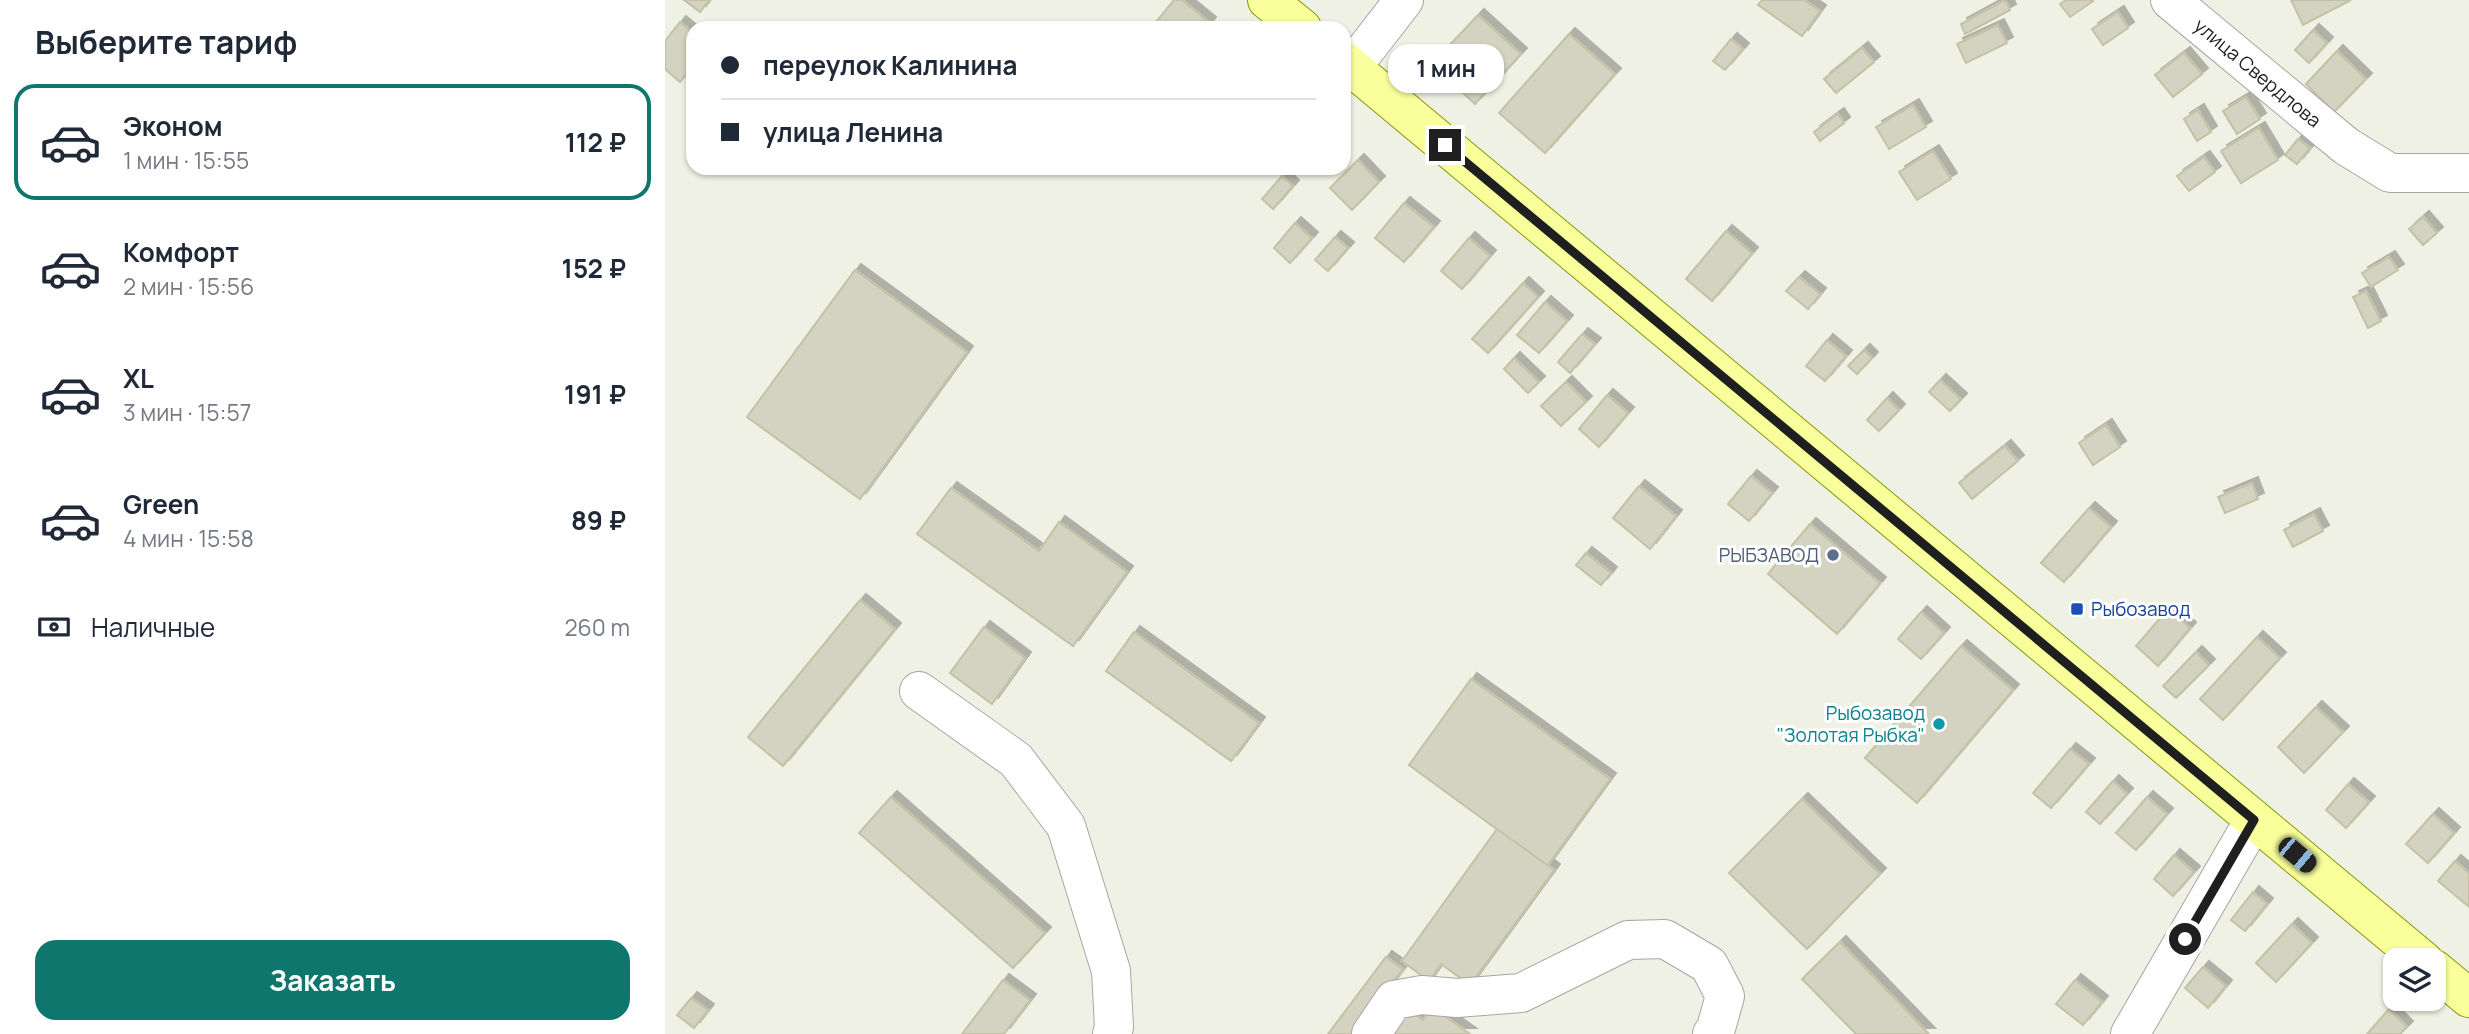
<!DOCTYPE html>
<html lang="ru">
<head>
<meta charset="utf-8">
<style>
	:root { --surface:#fff; --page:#f6f6f7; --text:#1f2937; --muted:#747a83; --line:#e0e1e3; --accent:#0f766e }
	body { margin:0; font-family:Manrope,sans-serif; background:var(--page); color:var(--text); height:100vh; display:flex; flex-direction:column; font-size:26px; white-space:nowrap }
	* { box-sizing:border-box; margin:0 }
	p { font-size:23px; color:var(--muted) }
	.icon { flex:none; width:38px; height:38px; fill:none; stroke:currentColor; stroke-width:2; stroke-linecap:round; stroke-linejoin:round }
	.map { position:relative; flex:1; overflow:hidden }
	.details { display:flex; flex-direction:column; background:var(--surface); width:665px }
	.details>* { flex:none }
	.top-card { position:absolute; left:21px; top:21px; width:665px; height:154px; border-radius:21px; box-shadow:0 2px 5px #0004; display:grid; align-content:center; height:154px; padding:0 35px; background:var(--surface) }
	.fabs { position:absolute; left:1718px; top:948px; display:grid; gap:14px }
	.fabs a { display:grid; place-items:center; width:63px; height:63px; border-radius:14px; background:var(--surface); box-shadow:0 2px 5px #0004; font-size:35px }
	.end { position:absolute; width:32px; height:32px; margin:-16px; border:9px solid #1f1f1f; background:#fff; box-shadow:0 0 0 4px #fff }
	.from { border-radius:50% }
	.bubble { position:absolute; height:49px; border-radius:21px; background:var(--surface); box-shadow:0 2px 5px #0004; font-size:23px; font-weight:700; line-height:49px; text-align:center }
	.car { position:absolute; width:21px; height:42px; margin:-21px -10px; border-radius:9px; box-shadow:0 0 5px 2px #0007; background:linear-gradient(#222 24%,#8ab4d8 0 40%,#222 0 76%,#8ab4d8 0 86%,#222 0) }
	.top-card b { display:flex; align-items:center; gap:24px; height:66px; font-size:26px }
	.top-card b+b { border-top:2px solid var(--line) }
	.top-card i { width:18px; height:18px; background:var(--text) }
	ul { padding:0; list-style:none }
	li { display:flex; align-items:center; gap:21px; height:116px; margin:0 14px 10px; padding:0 21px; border:4px solid transparent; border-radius:21px }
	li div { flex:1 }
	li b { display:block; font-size:26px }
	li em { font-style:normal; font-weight:700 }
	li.current { border-color:var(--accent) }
	li>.icon { width:63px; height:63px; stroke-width:1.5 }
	h2 { padding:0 35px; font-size:32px; line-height:84px }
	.pay { display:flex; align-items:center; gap:18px; height:77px; padding:0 35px; font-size:26px }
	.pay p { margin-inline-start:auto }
	.action { display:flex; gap:14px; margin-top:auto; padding:14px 35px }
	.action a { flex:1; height:80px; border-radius:21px; background:var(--accent); color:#fff; font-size:28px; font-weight:700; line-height:80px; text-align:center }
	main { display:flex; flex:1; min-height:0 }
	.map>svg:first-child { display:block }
	.building { fill:#d4d3c1; stroke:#c4c2a5; stroke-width:2; filter:url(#shadow) }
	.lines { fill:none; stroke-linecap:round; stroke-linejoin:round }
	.minor-casing { stroke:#a6a6a6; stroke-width:40 }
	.major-casing { stroke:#829a00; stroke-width:40 }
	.minor { stroke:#fff; stroke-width:38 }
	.major { stroke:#f9ff9b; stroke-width:38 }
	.route { stroke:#1f1f1f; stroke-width:9 }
	.service-dot { fill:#5c6f8a; stroke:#fff; stroke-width:2.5 }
	.transit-dot { fill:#1a4fb4; stroke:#fff; stroke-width:2.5 }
	.culture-dot { fill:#0f9aa8; stroke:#fff; stroke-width:2.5 }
	.labels { text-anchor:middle; stroke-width:6; stroke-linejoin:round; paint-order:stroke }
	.street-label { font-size:19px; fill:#1f1f1f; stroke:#fff }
	.service-label { font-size:19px; fill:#4e5e75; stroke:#fff; text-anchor:end }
	.transit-label { font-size:19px; fill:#164399; stroke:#fff; text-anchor:start }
	.culture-label { font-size:19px; fill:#0d838f; stroke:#fff; text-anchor:end }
</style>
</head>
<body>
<main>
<section class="details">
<h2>Выберите тариф</h2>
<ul>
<li class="current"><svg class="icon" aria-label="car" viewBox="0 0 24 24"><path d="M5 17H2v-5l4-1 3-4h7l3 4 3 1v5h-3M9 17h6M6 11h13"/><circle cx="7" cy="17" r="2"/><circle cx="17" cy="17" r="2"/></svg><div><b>Эконом</b><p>1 мин · 15:55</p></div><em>112 ₽</em></li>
<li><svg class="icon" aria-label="car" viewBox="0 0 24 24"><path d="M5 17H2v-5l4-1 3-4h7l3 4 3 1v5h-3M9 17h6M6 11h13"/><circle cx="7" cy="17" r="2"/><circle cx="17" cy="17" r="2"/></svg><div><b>Комфорт</b><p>2 мин · 15:56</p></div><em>152 ₽</em></li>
<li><svg class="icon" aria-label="car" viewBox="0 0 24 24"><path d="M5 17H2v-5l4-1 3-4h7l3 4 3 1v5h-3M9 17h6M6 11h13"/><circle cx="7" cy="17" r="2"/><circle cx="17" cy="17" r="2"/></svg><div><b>XL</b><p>3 мин · 15:57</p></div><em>191 ₽</em></li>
<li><svg class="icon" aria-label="car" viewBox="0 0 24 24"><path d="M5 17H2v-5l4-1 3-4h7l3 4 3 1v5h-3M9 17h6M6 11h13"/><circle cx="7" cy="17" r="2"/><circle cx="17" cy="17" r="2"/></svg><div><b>Green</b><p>4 мин · 15:58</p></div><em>89 ₽</em></li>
</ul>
<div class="pay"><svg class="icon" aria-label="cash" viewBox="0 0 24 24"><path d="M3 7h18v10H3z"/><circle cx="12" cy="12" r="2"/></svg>Наличные<p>260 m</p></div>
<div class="action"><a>Заказать</a></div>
</section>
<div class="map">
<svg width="1804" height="1034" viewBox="0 0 1804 1034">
	<defs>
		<filter id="shadow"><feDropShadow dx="6" dy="-6" stdDeviation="0" flood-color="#0004"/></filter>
	</defs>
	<rect width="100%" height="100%" fill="#eff1e4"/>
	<g class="building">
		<path d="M19 0H44L35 12Z"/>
		<path d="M509 0H517L545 23 541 28H486Z"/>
		<path d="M1097 0H1139L1155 11 1137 36 1093 5Z"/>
		<path d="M1340 0 1345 10 1300 34 1296 24Z"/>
		<path d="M1401 0H1427L1428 1 1405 17 1395 4Z"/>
		<path d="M1626 0H1686L1638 25Z"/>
		<path d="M1453 12 1463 28 1438 45 1427 29Z"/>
		<path d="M813 15 856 54 810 104 767 64Z"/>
		<path d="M15 22 28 33V66L15 82 0 69V41Z"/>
		<path d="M1333 25 1342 43 1301 63 1292 44Z"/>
		<path d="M1648 30 1662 43 1644 63 1630 50Z"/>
		<path d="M904 34 950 74 880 153 834 113Z"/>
		<path d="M1066 39 1078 49 1060 70 1048 61Z"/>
		<path d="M1197 48 1209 62 1171 93 1159 79Z"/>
		<path d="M1672 51 1701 79 1669 112 1641 84Z"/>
		<path d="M1519 53 1537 74 1508 97 1490 75Z"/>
		<path d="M1581 97 1595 119 1572 134 1558 111Z"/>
		<path d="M1248 105 1261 127 1224 149 1211 127Z"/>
		<path d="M1533 110 1546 132 1532 141 1519 119Z"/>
		<path d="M1173 114 1179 123 1155 141 1149 132Z"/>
		<path d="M1594 128 1613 160 1576 183 1556 151Z"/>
		<path d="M1633 139 1645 148 1632 164 1620 155Z"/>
		<path d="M1268 151 1286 179 1252 200 1234 172Z"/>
		<path d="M1539 157 1550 172 1524 191 1512 176Z"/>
		<path d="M693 160 714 182 687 210 665 188Z"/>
		<path d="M617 176 628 186 608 209 597 199Z"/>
		<path d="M739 203 769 227 739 262 710 238Z"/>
		<path d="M1758 217 1772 233 1758 245 1744 229Z"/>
		<path d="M630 223 647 238 625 263 609 248Z"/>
		<path d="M1061 231 1087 253 1047 301 1021 279Z"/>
		<path d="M670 237 683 248 663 271 650 260Z"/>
		<path d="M804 238 825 256 797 289 776 271Z"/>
		<path d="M1724 257 1733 270 1706 287 1697 273Z"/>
		<path d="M190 270 302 352 195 499 82 417Z"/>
		<path d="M1134 277 1155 294 1143 309 1121 291Z"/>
		<path d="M858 283 873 297 823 353 807 339Z"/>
		<path d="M1701 291 1716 321 1703 328 1688 297Z"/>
		<path d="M880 302 902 321 874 353 852 335Z"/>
		<path d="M917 334 930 344 905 373 893 362Z"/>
		<path d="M1162 340 1181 356 1160 381 1141 366Z"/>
		<path d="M1199 350 1207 358 1192 374 1183 366Z"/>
		<path d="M849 358 874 382 863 393 839 369Z"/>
		<path d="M1275 380 1296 399 1285 411 1264 392Z"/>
		<path d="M901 382 921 402 896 426 876 406Z"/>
		<path d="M942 395 963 413 934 447 914 429Z"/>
		<path d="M1222 398 1234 410 1214 431 1202 420Z"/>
		<path d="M1441 425 1455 447 1428 465 1414 443Z"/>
		<path d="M1340 446 1353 461 1307 499 1294 483Z"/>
		<path d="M1086 476 1107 493 1084 521 1063 504Z"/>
		<path d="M1587 483 1593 499 1560 513 1553 497Z"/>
		<path d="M974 486 1011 516 985 549 948 518Z"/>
		<path d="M286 488 374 551 394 522 462 572 408 646 252 534Z"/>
		<path d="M1424 508 1446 527 1399 582 1376 563Z"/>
		<path d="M1649 514 1658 531 1628 547 1619 530Z"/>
		<path d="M1145 524 1215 583 1172 634 1103 574Z"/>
		<path d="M921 553 946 573 936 585 911 565Z"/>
		<path d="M195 600 230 629 118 766 83 737Z"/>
		<path d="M1503 609 1525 628 1493 666 1471 646Z"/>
		<path d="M1256 612 1279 633 1256 659 1233 639Z"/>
		<path d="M319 627 360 658 327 704 285 673Z"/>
		<path d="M469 632 594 723 566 761 441 671Z"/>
		<path d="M1592 637 1615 658 1558 720 1535 699Z"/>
		<path d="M1296 646 1348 690 1252 803 1200 758Z"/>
		<path d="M1531 652 1544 665 1511 698 1498 686Z"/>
		<path d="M806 679 945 779 882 866 744 765Z"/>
		<path d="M1651 707 1678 732 1639 773 1613 747Z"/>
		<path d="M1405 749 1424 764 1386 808 1368 793Z"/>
		<path d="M1448 781 1462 794 1435 824 1421 812Z"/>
		<path d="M1683 784 1704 802 1681 828 1661 810Z"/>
		<path d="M226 797 380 933 348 968 194 833Z"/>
		<path d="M1482 797 1502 814 1471 850 1451 833Z"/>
		<path d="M1137 799 1215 874 1142 949 1064 873Z"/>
		<path d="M1768 814 1789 833 1763 863 1741 844Z"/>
		<path d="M832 829 889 870 805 985 776 964 764 981 737 961Z"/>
		<path d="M1509 855 1529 872 1508 896 1489 879Z"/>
		<path d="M1790 861 1804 873V907L1773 881Z"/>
		<path d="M1588 892 1602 904 1580 931 1566 920Z"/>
		<path d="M1627 924 1647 943 1611 982 1591 963Z"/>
		<path d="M1175 942 1264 1034H1191L1137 979Z"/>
		<path d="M721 957 738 969 688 1034H663Z"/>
		<path d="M1538 967 1561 986 1543 1008 1520 988Z"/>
		<path d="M338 980 365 1000 339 1034H297Z"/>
		<path d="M1410 980 1437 1002 1418 1025 1391 1004Z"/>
		<path d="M26 998 43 1010 29 1028 12 1015Z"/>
		<path d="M767 1007 805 1034H727L744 1010 758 1020Z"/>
		<path d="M1724 1009 1742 1027 1735 1034H1702Z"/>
	</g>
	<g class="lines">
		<defs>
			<g id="minor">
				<path id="s1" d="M1505 0 1681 146 1725 173H1804"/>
				<path d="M687 67 739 0"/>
				<path d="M254 691 351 760 401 826 446 971 449 1027 447 1034"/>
				<path d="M706 1034 729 1000 757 995 792 998 856 993 963 940 1000 939 1044 965 1060 996 1051 1028 1047 1034"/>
				<path d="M1465 1034 1589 820"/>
			</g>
			<g id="major">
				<path d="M602 0 637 28"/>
				<path d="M679 61 1759 961"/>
				<path d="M1769 969 1804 998"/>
			</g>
		</defs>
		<use href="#minor" class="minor-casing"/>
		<use href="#major" class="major-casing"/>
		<use href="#minor" class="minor"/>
		<use href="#major" class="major"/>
	</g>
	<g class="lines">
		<path class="route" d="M780 145 1589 820 1520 939"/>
	</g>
	<circle class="service-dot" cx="1168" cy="555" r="7"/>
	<rect class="transit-dot" x="1405" y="602" width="14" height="14" rx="3.5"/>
	<circle class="culture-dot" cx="1274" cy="724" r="7"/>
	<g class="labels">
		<g class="street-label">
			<text dy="7" stroke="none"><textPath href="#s1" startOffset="114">улица Свердлова</textPath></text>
		</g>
		<g class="service-label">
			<text x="1154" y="562">РЫБЗАВОД</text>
		</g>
		<g class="transit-label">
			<text x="1426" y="616">Рыбозавод</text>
		</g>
		<g class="culture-label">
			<text x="1260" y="720">Рыбозавод<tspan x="1260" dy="22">"Золотая Рыбка"</tspan></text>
		</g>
	</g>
</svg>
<div class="fabs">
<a><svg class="icon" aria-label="layers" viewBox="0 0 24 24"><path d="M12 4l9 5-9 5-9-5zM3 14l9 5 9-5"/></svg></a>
</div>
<i class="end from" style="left:1520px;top:939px"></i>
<i class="end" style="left:780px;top:145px"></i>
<div class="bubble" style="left:723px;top:44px;width:116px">1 мин</div>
<i class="car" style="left:1632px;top:855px;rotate:130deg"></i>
<div class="top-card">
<b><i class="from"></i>переулок Калинина</b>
<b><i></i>улица Ленина</b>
</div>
</div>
</main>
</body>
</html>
